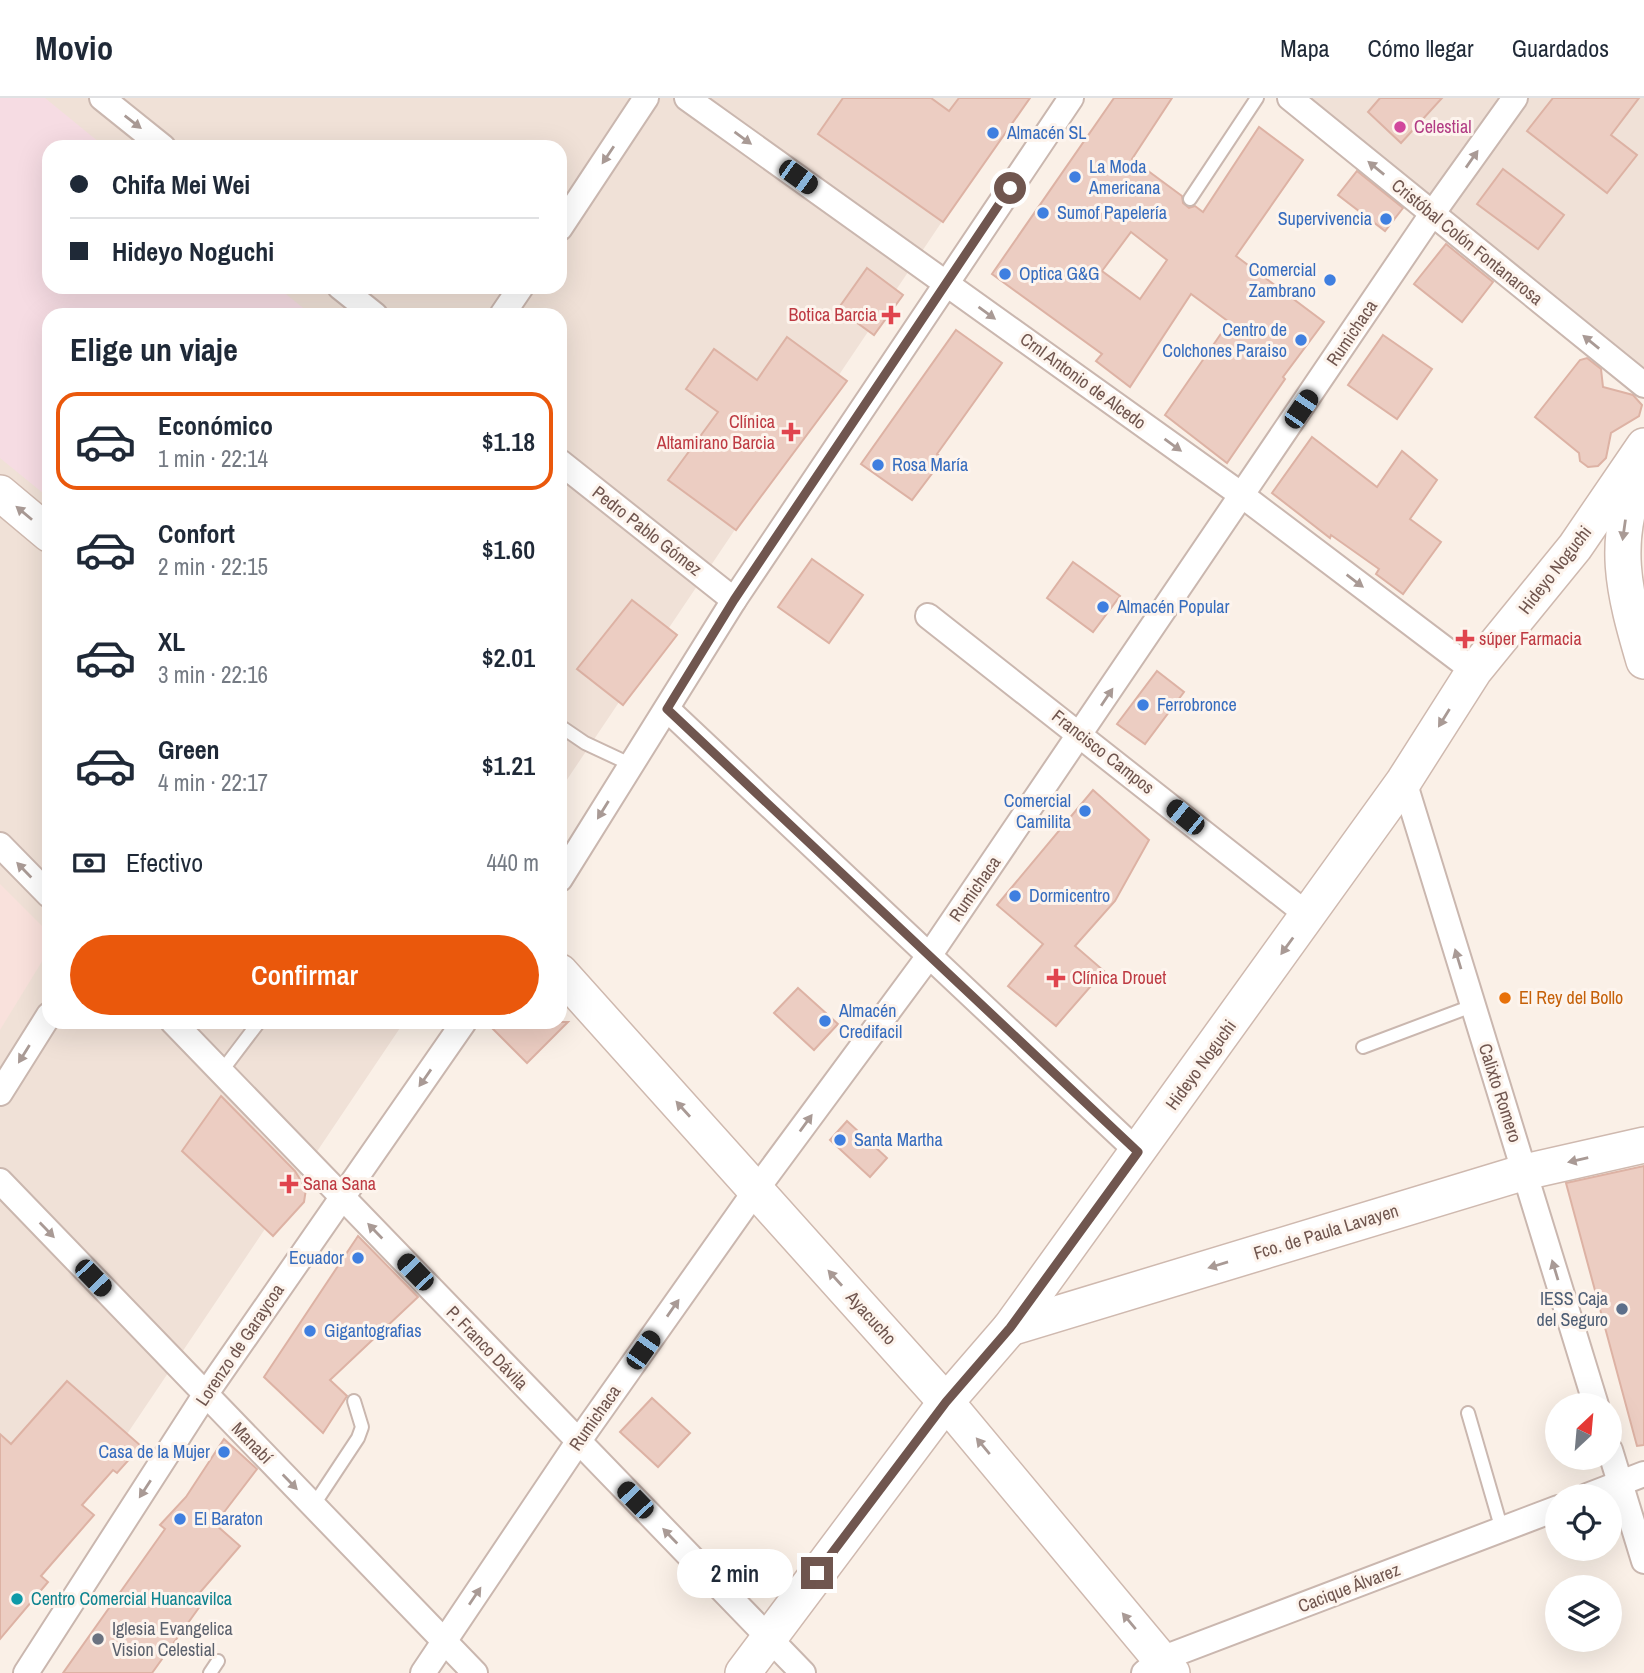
<!DOCTYPE html>
<html lang="es">
<head>
<meta charset="utf-8">
<style>
	:root { --surface:#fff; --page:#f6f6f7; --text:#1f2937; --muted:#747a83; --line:#e0e1e3; --accent:#ea580c }
	body { margin:0; font-family:"Archivo Narrow",sans-serif; background:var(--page); color:var(--text); height:100vh; display:flex; flex-direction:column; font-size:26px; white-space:nowrap }
	* { box-sizing:border-box; margin:0 }
	p { font-size:23px; color:var(--muted) }
	.icon { flex:none; width:38px; height:38px; fill:none; stroke:currentColor; stroke-width:2; stroke-linecap:round; stroke-linejoin:round }
	.map { position:relative; flex:1; overflow:hidden }
	.details { position:absolute; left:42px; top:210px; width:525px; height:721px; display:flex; flex-direction:column; background:var(--surface); border-radius:21px; box-shadow:0 7px 28px #0002 }
	.details>* { flex:none }
	.top-card { position:absolute; left:42px; top:42px; width:525px; height:154px; border-radius:21px; box-shadow:0 7px 28px #0002; display:grid; align-content:center; height:154px; padding:0 28px; background:var(--surface) }
	.needle { width:46px; rotate:26deg }
	.tools { position:absolute; left:1545px; top:1295px; display:grid; gap:14px }
	.tools a { display:grid; place-items:center; width:77px; height:77px; border-radius:50%; background:var(--surface); box-shadow:0 7px 28px #0002; font-size:35px }
	.end { position:absolute; width:32px; height:32px; margin:-16px; border:9px solid #70564f; background:#fff; box-shadow:0 0 0 4px #fff }
	.from { border-radius:50% }
	.bubble { position:absolute; height:49px; border-radius:24px; background:var(--surface); box-shadow:0 7px 28px #0002; font-size:23px; font-weight:600; line-height:49px; text-align:center }
	.car { position:absolute; width:21px; height:42px; margin:-21px -10px; border-radius:9px; box-shadow:0 0 5px 2px #0007; background:linear-gradient(#222 24%,#8ab4d8 0 40%,#222 0 76%,#8ab4d8 0 86%,#222 0) }
	.top-card b { display:flex; align-items:center; gap:24px; height:66px; font-size:26px }
	.top-card b+b { border-top:2px solid var(--line) }
	.top-card i { width:18px; height:18px; background:var(--text) }
	ul { padding:0; list-style:none }
	li { display:flex; align-items:center; gap:21px; height:98px; margin:0 14px 10px; padding:0 14px; border:4px solid transparent; border-radius:21px }
	li div { flex:1 }
	li b { display:block; font-size:26px }
	li em { font-style:normal; font-weight:600 }
	li.on { border-color:var(--accent) }
	li>.icon { width:63px; height:63px; stroke-width:1.5 }
	h2 { padding:0 28px; font-size:32px; line-height:84px }
	.pay { display:flex; align-items:center; gap:18px; height:77px; padding:0 28px; font-size:26px }
	.pay p { margin-inline-start:auto }
	.action { display:flex; gap:14px; margin-top:auto; padding:14px 28px }
	.action a { flex:1; height:80px; border-radius:42px; background:var(--accent); color:#fff; font-size:28px; font-weight:600; line-height:80px; text-align:center }
	header { display:flex; align-items:center; gap:42px; box-sizing:border-box; height:98px; padding:0 35px; background:var(--surface); border-bottom:2px solid var(--line) }
	header strong { font-size:33px }
	nav { display:flex; gap:38px; margin-inline-start:auto; font-size:24px }
	.map>svg:first-child { display:block }
	.residential { fill:#f0e1d7; fill-rule:evenodd }
	.commercial { fill:#f9e1dc }
	.medical { fill:#f6dce3 }
	.building { fill:#eccdc2; stroke:#ddb2a4; stroke-width:2; fill-rule:evenodd }
	.lines { fill:none; stroke-linecap:round; stroke-linejoin:round }
	.lane-casing { stroke:#cab7af; stroke-width:16 }
	.street-casing { stroke:#cab7af; stroke-width:28 }
	.secondary-casing { stroke:#cfb9af; stroke-width:38 }
	.lane { stroke:#fff; stroke-width:12 }
	.street { stroke:#fff; stroke-width:24 }
	.secondary { stroke:#fff; stroke-width:35 }
	.oneway { fill:#a99a95 }
	.route { stroke:#70564f; stroke-width:9 }
	.hotel-dot { fill:#d1479c; stroke:#fdf4ed; stroke-width:2.5 }
	.shop-dot { fill:#3f7fe0; stroke:#fdf4ed; stroke-width:2.5 }
	.health-dot { fill:#e0444e; stroke:#fdf4ed; stroke-width:2.5 }
	.food-dot { fill:#e8710a; stroke:#fdf4ed; stroke-width:2.5 }
	.service-dot { fill:#5c6f8a; stroke:#fdf4ed; stroke-width:2.5 }
	.culture-dot { fill:#0f9aa8; stroke:#fdf4ed; stroke-width:2.5 }
	.worship-dot { fill:#6b7280; stroke:#fdf4ed; stroke-width:2.5 }
	.labels { text-anchor:middle; stroke-width:6; stroke-linejoin:round; paint-order:stroke }
	.hotel-label { font-size:18px; fill:#b23c85; stroke:#fdf4ed; text-anchor:start }
	.shop-label { font-size:18px; fill:#366cbe; stroke:#fdf4ed; text-anchor:start }
	.street-label { font-size:18px; fill:#70564f; stroke:#fdf4ed }
	.health-label { font-size:18px; fill:#be3a42; stroke:#fdf4ed; text-anchor:start }
	.food-label { font-size:18px; fill:#c56008; stroke:#fdf4ed; text-anchor:start }
	.service-label { font-size:18px; fill:#4e5e75; stroke:#fdf4ed; text-anchor:end }
	.culture-label { font-size:18px; fill:#0d838f; stroke:#fdf4ed; text-anchor:start }
	.worship-label { font-size:18px; fill:#5b616d; stroke:#fdf4ed; text-anchor:start }
</style>
</head>
<body>
<header>
<strong>Movio</strong>
<nav><a>Mapa</a><a>Cómo llegar</a><a>Guardados</a></nav>
</header>
<div class="map">
<svg width="1644" height="1575" viewBox="0 0 1644 1575">
	<rect width="100%" height="100%" fill="#faf0e7"/>
	<g class="residential">
		<path d="M0 0H1025L560 692V217H49V924H404L0 1525ZM49 49H560V189H49Z"/>
		<path d="M1304 0H1644V273Z"/>
	</g>
	<path class="commercial" d="M0 786 49 835V852L0 932Z"/>
	<path class="medical" d="M0 0H45L105 49H49V189H277L312 217H49V400L0 360Z"/>
	<g class="building">
		<path d="M843 0H931L949 13 959 0H1030L943 124 818 36Z"/>
		<path d="M1114 0H1172L1132 61 1182 98 1183 105 1189 110 1195 108 1203 114 1259 29 1303 62 1236 158 1324 224 1283 279 1285 281 1227 365 1165 317 1229 224 1191 196 1130 289 1096 263 1102 256 992 176ZM1131 134 1167 162 1140 201 1102 173Z"/>
		<path d="M1380 0H1442L1401 45 1368 14Z"/>
		<path d="M1553 0H1639L1611 37 1637 57 1607 95 1527 33Z"/>
		<path d="M1503 71 1564 117 1538 151 1477 106Z"/>
		<path d="M1357 73 1403 110 1385 133 1338 97Z"/>
		<path d="M1446 146 1493 184 1462 224 1414 186Z"/>
		<path d="M867 170 903 197 874 237 838 211Z"/>
		<path d="M956 232 1002 265 937 356 943 361 912 402 861 366Z"/>
		<path d="M1383 237 1432 271 1397 321 1348 287Z"/>
		<path d="M787 239 847 283 736 432 668 382 718 314 686 291 714 251 757 282Z"/>
		<path d="M1587 260 1601 271 1603 289 1633 297 1642 307 1639 318 1611 335 1606 360 1598 368 1588 369 1580 363 1579 355 1535 319 1580 262Z"/>
		<path d="M1312 339 1377 389 1402 353 1437 382 1410 421 1441 444 1403 496 1376 476 1379 471 1331 437 1330 440 1272 395Z"/>
		<path d="M812 461 863 497 829 545 778 509Z"/>
		<path d="M1073 464 1120 498 1093 534 1047 500Z"/>
		<path d="M632 502 677 537 623 607 577 571Z"/>
		<path d="M1157 573 1184 594 1145 646 1117 626Z"/>
		<path d="M1093 692 1149 742 1115 803 1075 848 1104 873 1056 928 1008 888 1043 846 997 807Z"/>
		<path d="M798 890 838 926 814 952 774 915Z"/>
		<path d="M486 924H568L527 965Z"/>
		<path d="M221 998 295 1073 306 1091 304 1104 273 1138 182 1053Z"/>
		<path d="M847 1023 887 1060 870 1079 830 1042Z"/>
		<path d="M1644 1068V1347L1637 1348 1566 1085Z"/>
		<path d="M358 1138 418 1199 330 1282 347 1298 323 1335 264 1279Z"/>
		<path d="M67 1283 141 1348 117 1375 113 1372 82 1407 94 1417 41 1478 48 1484 0 1541V1336L11 1346Z"/>
		<path d="M652 1300 690 1335 658 1369 620 1334Z"/>
		<path d="M224 1341 257 1371 215 1426 240 1448 196 1499 203 1504 152 1575H63L165 1431 160 1427 186 1399Z"/>
	</g>
	<g class="lines">
		<defs>
			<g id="lane">
				<path d="M1190 101 1257 0"/>
				<path d="M560 628 585 645 632 667"/>
				<path d="M1363 949 1472 908"/>
				<path d="M221 974 259 924"/>
				<path d="M1468 1315 1502 1432"/>
				<path d="M313 1408 358 1340 362 1329 354 1303"/>
				<path d="M210 1575 218 1563"/>
			</g>
			<g id="street">
				<path d="M102 0 163 49"/>
				<path d="M687 0 1243 398 1474 573"/>
				<path d="M1290 0 1644 287"/>
				<path d="M560 130 646 0"/>
				<path d="M340 189 375 217"/>
				<path d="M502 217 521 189"/>
				<path d="M560 364 734 502"/>
				<path d="M928 518 1309 818"/>
				<path d="M667 611 1138 1054"/>
				<path d="M1404 683 1596 1307"/>
				<path d="M0 747 49 797"/>
				<path d="M560 781 734 502 1071 0"/>
				<path d="M173 924 803 1575"/>
				<path d="M0 995 49 917"/>
				<path d="M0 1083 475 1575"/>
				<path d="M1610 1352 1644 1463"/>
				<path d="M1587 1398 1644 1376"/>
				<path d="M26 1575 205 1297 464 924"/>
				<path d="M423 1575 578 1344 756 1092 929 858 1432 116 1515 0"/>
				<path d="M1144 1575 1161 1561 1558 1410"/>
			</g>
			<g id="secondary">
				<path d="M1641 374C1610 442 1624 495 1644 563"/>
				<path d="M0 395 49 436"/>
				<path d="M560 874 946 1304 1172 1575"/>
				<path d="M1010 1230 1525 1074 1644 1047"/>
				<path d="M743 1575 946 1304 1010 1230 1404 683 1474 573 1575 449 1644 348"/>
			</g>
		</defs>
		<use href="#lane" class="lane-casing"/>
		<use href="#street" class="street-casing"/>
		<use href="#secondary" class="secondary-casing"/>
		<use href="#lane" class="lane"/>
		<use href="#street" class="street"/>
		<use href="#secondary" class="secondary"/>
	</g>
	<defs><path id="oneway-solid" d="M-6-.8H1V-3.2L6.5 0L1 3.2V.8H-6Z" transform="scale(1.75)"/></defs>
	<g class="oneway">
		<use href="#oneway-solid" transform="translate(133 24) rotate(38)"/>
		<use href="#oneway-solid" transform="translate(743 40) rotate(36)"/>
		<use href="#oneway-solid" transform="translate(608 57) rotate(124)"/>
		<use href="#oneway-solid" transform="translate(1472 61) rotate(-55)"/>
		<use href="#oneway-solid" transform="translate(1376 70) rotate(-141)"/>
		<use href="#oneway-solid" transform="translate(987 215) rotate(36)"/>
		<use href="#oneway-solid" transform="translate(1591 244) rotate(-141)"/>
		<use href="#oneway-solid" transform="translate(1173 347) rotate(36)"/>
		<use href="#oneway-solid" transform="translate(24 415) rotate(-140)"/>
		<use href="#oneway-solid" transform="translate(1624 432) rotate(98)"/>
		<use href="#oneway-solid" transform="translate(1355 483) rotate(37)"/>
		<use href="#oneway-solid" transform="translate(1107 599) rotate(-56)"/>
		<use href="#oneway-solid" transform="translate(1444 620) rotate(122)"/>
		<use href="#oneway-solid" transform="translate(603 712) rotate(122)"/>
		<use href="#oneway-solid" transform="translate(24 772) rotate(-134)"/>
		<use href="#oneway-solid" transform="translate(1287 848) rotate(126)"/>
		<use href="#oneway-solid" transform="translate(1458 861) rotate(-107)"/>
		<use href="#oneway-solid" transform="translate(24 956) rotate(122)"/>
		<use href="#oneway-solid" transform="translate(425 980) rotate(125)"/>
		<use href="#oneway-solid" transform="translate(683 1011) rotate(-132)"/>
		<use href="#oneway-solid" transform="translate(806 1025) rotate(-54)"/>
		<use href="#oneway-solid" transform="translate(1578 1062) rotate(167)"/>
		<use href="#oneway-solid" transform="translate(47 1132) rotate(46)"/>
		<use href="#oneway-solid" transform="translate(375 1133) rotate(-134)"/>
		<use href="#oneway-solid" transform="translate(1218 1167) rotate(163)"/>
		<use href="#oneway-solid" transform="translate(1555 1172) rotate(-107)"/>
		<use href="#oneway-solid" transform="translate(835 1180) rotate(-132)"/>
		<use href="#oneway-solid" transform="translate(673 1210) rotate(-55)"/>
		<use href="#oneway-solid" transform="translate(983 1348) rotate(-130)"/>
		<use href="#oneway-solid" transform="translate(290 1384) rotate(46)"/>
		<use href="#oneway-solid" transform="translate(145 1391) rotate(123)"/>
		<use href="#oneway-solid" transform="translate(670 1438) rotate(-134)"/>
		<use href="#oneway-solid" transform="translate(475 1498) rotate(-56)"/>
		<use href="#oneway-solid" transform="translate(1129 1523) rotate(-130)"/>
	</g>
	<g class="lines">
		<path class="route" d="M817 1475 946 1304 1010 1230 1138 1054 667 611 734 502 1010 90"/>
	</g>
	<circle class="hotel-dot" cx="1400" cy="29" r="7"/>
	<g class="shop-dot">
		<circle cx="993" cy="35" r="7"/>
		<circle cx="1075" cy="79" r="7"/>
		<circle cx="1043" cy="115" r="7"/>
		<circle cx="1386" cy="121" r="7"/>
		<circle cx="1005" cy="176" r="7"/>
		<circle cx="1330" cy="182" r="7"/>
		<circle cx="1301" cy="242" r="7"/>
		<circle cx="878" cy="367" r="7"/>
		<circle cx="1103" cy="509" r="7"/>
		<circle cx="1143" cy="607" r="7"/>
		<circle cx="1085" cy="713" r="7"/>
		<circle cx="1015" cy="798" r="7"/>
		<circle cx="825" cy="923" r="7"/>
		<circle cx="840" cy="1042" r="7"/>
		<circle cx="358" cy="1160" r="7"/>
		<circle cx="310" cy="1233" r="7"/>
		<circle cx="224" cy="1354" r="7"/>
		<circle cx="180" cy="1421" r="7"/>
	</g>
	<g class="health-dot">
		<path d="M887.5 206.5h7v7h7v7h-7v7h-7v-7h-7v-7h7z"/>
		<path d="M787.5 323.5h7v7h7v7h-7v7h-7v-7h-7v-7h7z"/>
		<path d="M1461.5 530.5h7v7h7v7h-7v7h-7v-7h-7v-7h7z"/>
		<path d="M1052.5 869.5h7v7h7v7h-7v7h-7v-7h-7v-7h7z"/>
		<path d="M285.5 1075.5h7v7h7v7h-7v7h-7v-7h-7v-7h7z"/>
	</g>
	<circle class="food-dot" cx="1505" cy="900" r="7"/>
	<circle class="service-dot" cx="1622" cy="1211" r="7"/>
	<circle class="culture-dot" cx="17" cy="1501" r="7"/>
	<circle class="worship-dot" cx="98" cy="1541" r="7"/>
	<g class="labels">
		<g class="hotel-label">
			<text x="1414" y="35">Celestial</text>
		</g>
		<g class="shop-label">
			<text x="1007" y="41">Almacén SL</text>
			<text x="1089" y="75">La Moda<tspan x="1089" dy="21">Americana</tspan></text>
			<text x="1057" y="121">Sumof Papelería</text>
			<text x="1372" y="127" text-anchor="end">Supervivencia</text>
			<text x="1316" y="178" text-anchor="end">Comercial<tspan x="1316" dy="21">Zambrano</tspan></text>
			<text x="1019" y="182">Optica G&amp;G</text>
			<text x="1287" y="238" text-anchor="end">Centro de<tspan x="1287" dy="21">Colchones Paraiso</tspan></text>
			<text x="892" y="373">Rosa María</text>
			<text x="1117" y="515">Almacén Popular</text>
			<text x="1157" y="613">Ferrobronce</text>
			<text x="1071" y="709" text-anchor="end">Comercial<tspan x="1071" dy="21">Camilita</tspan></text>
			<text x="1029" y="804">Dormicentro</text>
			<text x="839" y="919">Almacén<tspan x="839" dy="21">Credifacil</tspan></text>
			<text x="854" y="1048">Santa Martha</text>
			<text x="344" y="1166" text-anchor="end">Ecuador</text>
			<text x="324" y="1239">Gigantografias</text>
			<text x="210" y="1360" text-anchor="end">Casa de la Mujer</text>
			<text x="194" y="1427">El Baraton</text>
		</g>
		<g class="street-label">
			<text transform="translate(1467 144) rotate(39)" y="6">Cristóbal Colón Fontanarosa</text>
			<text transform="translate(1352 235) rotate(-56)" y="6">Rumichaca</text>
			<text transform="translate(1083 283) rotate(36)" y="6">Crnl Antonio de Alcedo</text>
			<text transform="translate(647 433) rotate(38)" y="6">Pedro Pablo Gómez</text>
			<text transform="translate(1555 472) rotate(-52)" y="6">Hideyo Noguchi</text>
			<text transform="translate(1103 654) rotate(38)" y="6">Francisco Campos</text>
			<text transform="translate(975 791) rotate(-55)" y="6">Rumichaca</text>
			<text transform="translate(1201 967) rotate(-54)" y="6">Hideyo Noguchi</text>
			<text transform="translate(1500 995) rotate(72)" y="6">Calixto Romero</text>
			<text transform="translate(1326 1134) rotate(-17)" y="6">Fco. de Paula Lavayen</text>
			<text transform="translate(871 1220) rotate(48)" y="6">Ayacucho</text>
			<text transform="translate(240 1247) rotate(-56)" y="6">Lorenzo de Garaycoa</text>
			<text transform="translate(487 1250) rotate(46)" y="6">P. Franco Dávila</text>
			<text transform="translate(595 1320) rotate(-55)" y="6">Rumichaca</text>
			<text transform="translate(252 1345) rotate(46)" y="6">Manabí</text>
			<text transform="translate(1349 1490) rotate(-21)" y="6">Cacique Álvarez</text>
		</g>
		<g class="health-label">
			<text x="877" y="223" text-anchor="end">Botica Barcia</text>
			<text x="775" y="330" text-anchor="end">Clínica<tspan x="775" dy="21">Altamirano Barcia</tspan></text>
			<text x="1479" y="547">súper Farmacia</text>
			<text x="1072" y="886">Clínica Drouet</text>
			<text x="303" y="1092">Sana Sana</text>
		</g>
		<g class="food-label">
			<text x="1519" y="906">El Rey del Bollo</text>
		</g>
		<g class="service-label">
			<text x="1608" y="1207">IESS Caja<tspan x="1608" dy="21">del Seguro</tspan></text>
		</g>
		<g class="culture-label">
			<text x="31" y="1507">Centro Comercial Huancavilca</text>
		</g>
		<g class="worship-label">
			<text x="112" y="1537">Iglesia Evangelica<tspan x="112" dy="21">Vision Celestial</tspan></text>
		</g>
	</g>
</svg>
<div class="tools">
<a><svg class="needle" viewBox="-14 -14 28 28"><path d="M0-13l5 13h-10z" fill="#e53935"/><path d="M0 13l5-13h-10z" fill="#747a83"/></svg></a>
<a><svg class="icon" aria-label="locate" viewBox="0 0 24 24"><circle cx="12" cy="12" r="6"/><path d="M12 2v4M12 18v4M2 12h4M18 12h4"/></svg></a>
<a><svg class="icon" aria-label="layers" viewBox="0 0 24 24"><path d="M12 4l9 5-9 5-9-5zM3 14l9 5 9-5"/></svg></a>
</div>
<i class="end from" style="left:1010px;top:90px"></i>
<i class="end" style="left:817px;top:1475px"></i>
<div class="bubble" style="left:677px;top:1451px;width:116px">2 min</div>
<i class="car" style="left:798px;top:79px;rotate:126deg"></i>
<i class="car" style="left:1301px;top:311px;rotate:34deg"></i>
<i class="car" style="left:1185px;top:719px;rotate:309deg"></i>
<i class="car" style="left:415px;top:1174px;rotate:316deg"></i>
<i class="car" style="left:93px;top:1180px;rotate:136deg"></i>
<i class="car" style="left:643px;top:1252px;rotate:35deg"></i>
<i class="car" style="left:635px;top:1402px;rotate:316deg"></i>
<div class="top-card">
<b><i class="from"></i>Chifa Mei Wei</b>
<b><i></i>Hideyo Noguchi</b>
</div>
<section class="details">
<h2>Elige un viaje</h2>
<ul>
<li class="on"><svg class="icon" aria-label="car" viewBox="0 0 24 24"><path d="M5 17H2v-5l4-1 3-4h7l3 4 3 1v5h-3M9 17h6M6 11h13"/><circle cx="7" cy="17" r="2"/><circle cx="17" cy="17" r="2"/></svg><div><b>Económico</b><p>1 min · 22:14</p></div><em>$1.18</em></li>
<li><svg class="icon" aria-label="car" viewBox="0 0 24 24"><path d="M5 17H2v-5l4-1 3-4h7l3 4 3 1v5h-3M9 17h6M6 11h13"/><circle cx="7" cy="17" r="2"/><circle cx="17" cy="17" r="2"/></svg><div><b>Confort</b><p>2 min · 22:15</p></div><em>$1.60</em></li>
<li><svg class="icon" aria-label="car" viewBox="0 0 24 24"><path d="M5 17H2v-5l4-1 3-4h7l3 4 3 1v5h-3M9 17h6M6 11h13"/><circle cx="7" cy="17" r="2"/><circle cx="17" cy="17" r="2"/></svg><div><b>XL</b><p>3 min · 22:16</p></div><em>$2.01</em></li>
<li><svg class="icon" aria-label="car" viewBox="0 0 24 24"><path d="M5 17H2v-5l4-1 3-4h7l3 4 3 1v5h-3M9 17h6M6 11h13"/><circle cx="7" cy="17" r="2"/><circle cx="17" cy="17" r="2"/></svg><div><b>Green</b><p>4 min · 22:17</p></div><em>$1.21</em></li>
</ul>
<div class="pay"><svg class="icon" aria-label="cash" viewBox="0 0 24 24"><path d="M3 7h18v10H3z"/><circle cx="12" cy="12" r="2"/></svg>Efectivo<p>440 m</p></div>
<div class="action"><a>Confirmar</a></div>
</section>
</div>
</body>
</html>
